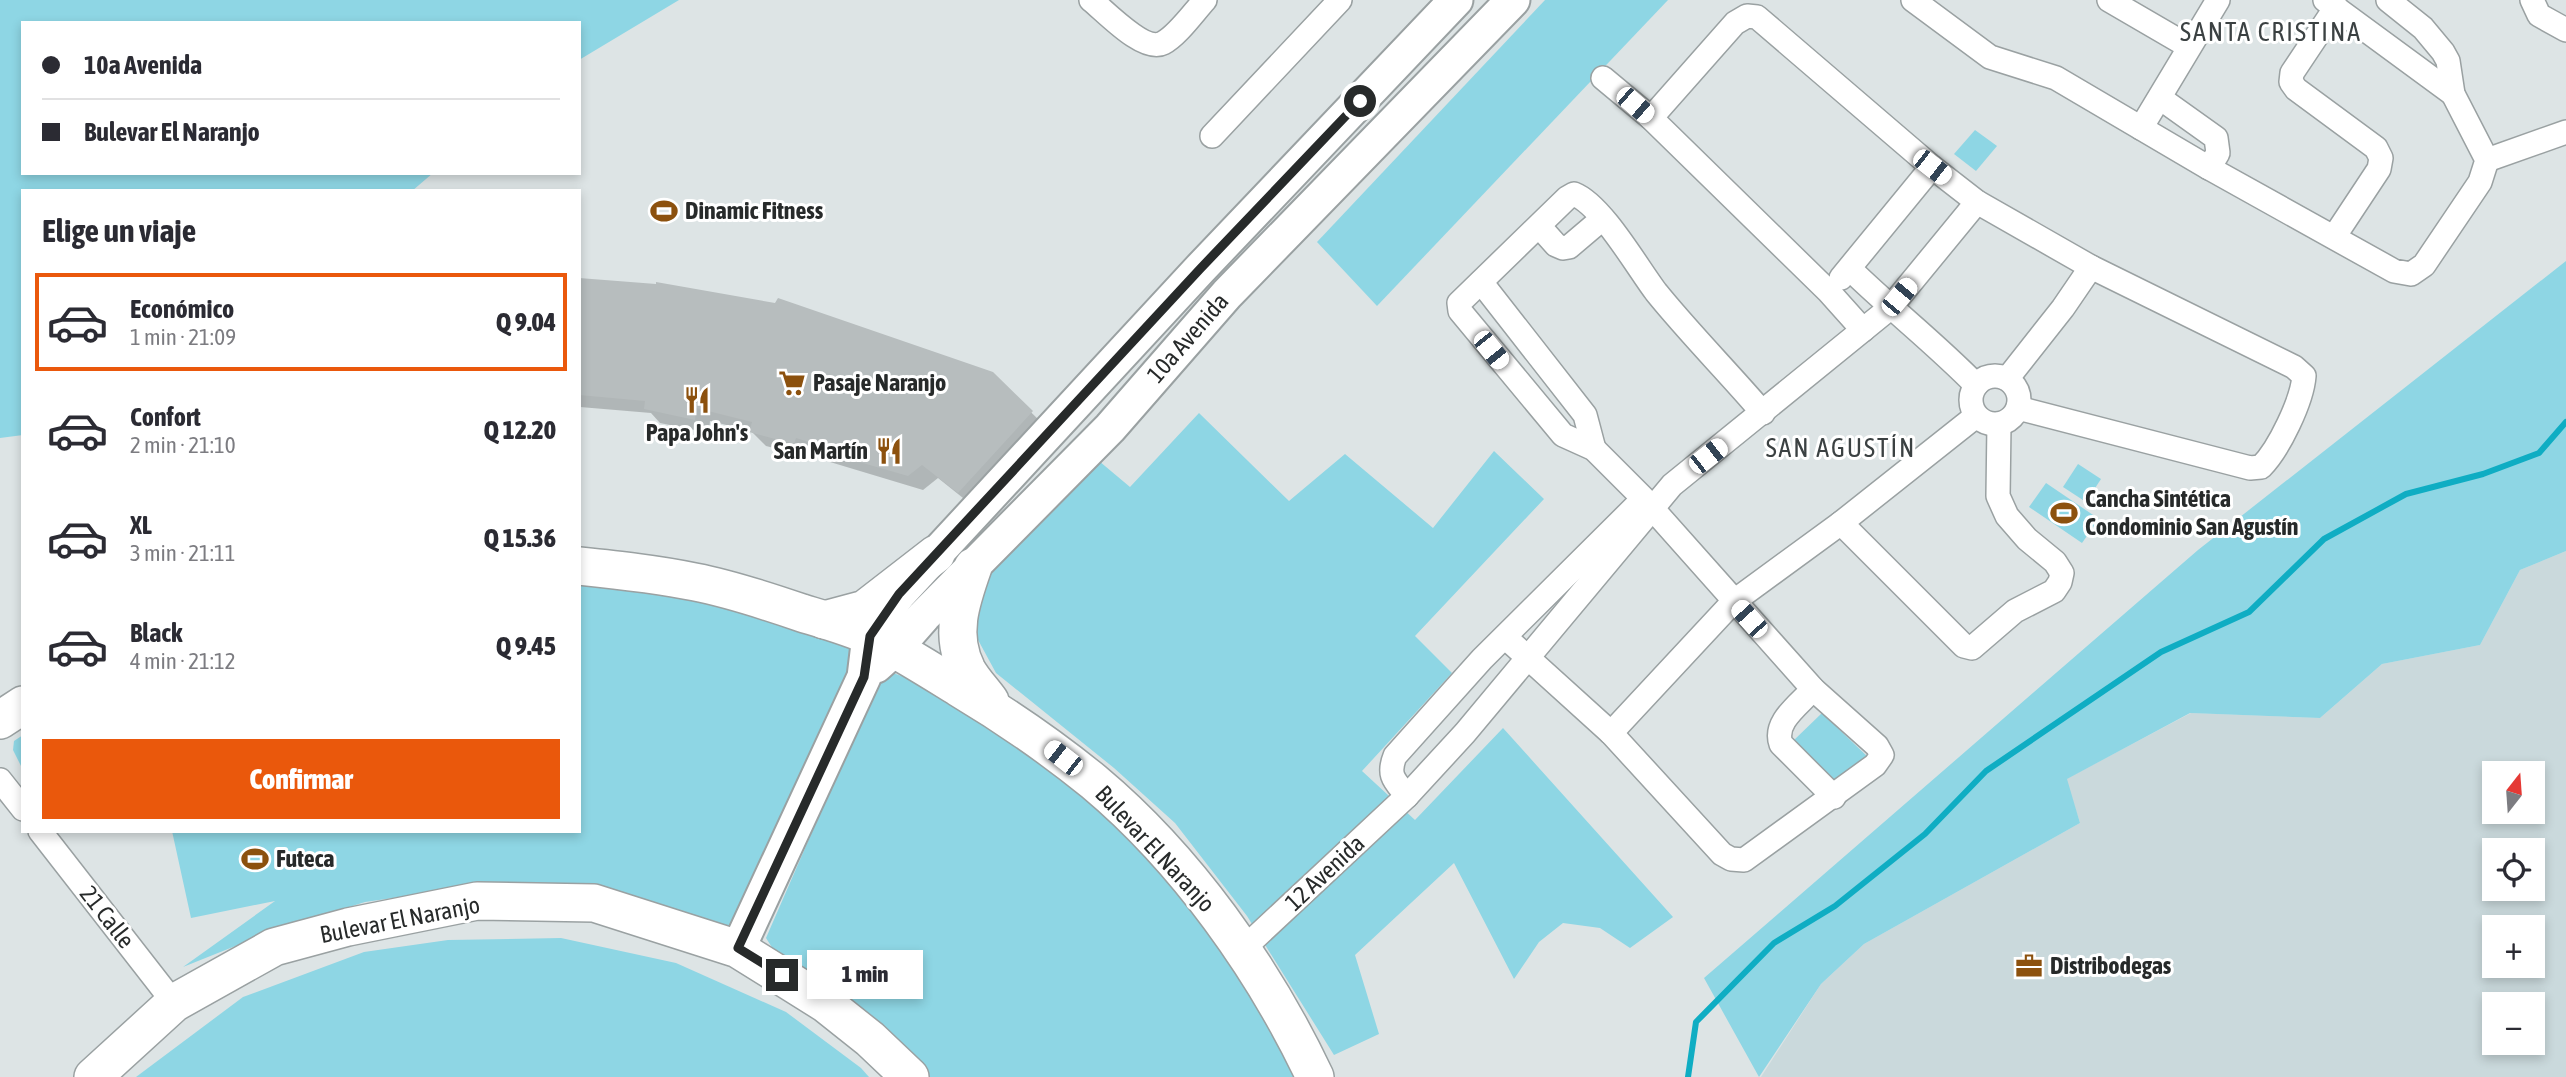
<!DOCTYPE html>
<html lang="es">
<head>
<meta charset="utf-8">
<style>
	:root { --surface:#fff; --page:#f7f7f7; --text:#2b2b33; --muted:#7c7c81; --line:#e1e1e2; --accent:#ea580c }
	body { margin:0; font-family:"Asap Condensed",sans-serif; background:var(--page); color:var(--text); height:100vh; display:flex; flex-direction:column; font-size:26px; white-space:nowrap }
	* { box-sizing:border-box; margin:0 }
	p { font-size:23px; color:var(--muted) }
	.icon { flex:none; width:38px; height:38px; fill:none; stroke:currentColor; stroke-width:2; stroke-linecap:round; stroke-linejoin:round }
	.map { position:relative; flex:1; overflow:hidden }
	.details { position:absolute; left:21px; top:189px; width:560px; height:644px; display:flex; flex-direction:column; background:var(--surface); border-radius:0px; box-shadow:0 4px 10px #0003 }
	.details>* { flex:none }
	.guide { position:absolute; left:21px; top:21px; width:560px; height:154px; border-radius:0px; box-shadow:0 4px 10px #0003; display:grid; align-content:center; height:154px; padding:0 21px; background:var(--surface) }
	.needle { width:46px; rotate:17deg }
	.controls { position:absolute; left:2482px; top:761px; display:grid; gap:14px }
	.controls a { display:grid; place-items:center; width:63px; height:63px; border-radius:0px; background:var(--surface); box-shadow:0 4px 10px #0003; font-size:35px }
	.end { position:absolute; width:32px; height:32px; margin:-16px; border:9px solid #272a2a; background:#fff; box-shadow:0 0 0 4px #fff }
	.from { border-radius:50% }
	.bubble { position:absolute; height:49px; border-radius:0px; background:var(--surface); box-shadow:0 4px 10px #0003; font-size:23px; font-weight:800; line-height:49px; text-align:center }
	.car { position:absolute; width:21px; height:42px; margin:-21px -10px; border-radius:9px; box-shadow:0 0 5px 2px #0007; background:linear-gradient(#fff 24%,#345 0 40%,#fff 0 76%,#345 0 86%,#fff 0) }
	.guide b { display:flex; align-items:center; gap:24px; height:66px; font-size:26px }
	.guide b+b { border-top:2px solid var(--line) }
	.guide i { width:18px; height:18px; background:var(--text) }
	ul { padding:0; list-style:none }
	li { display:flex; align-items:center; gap:21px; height:98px; margin:0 14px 10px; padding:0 7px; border:4px solid transparent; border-radius:0px }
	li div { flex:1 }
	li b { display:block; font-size:26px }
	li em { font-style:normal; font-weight:800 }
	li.active { border-color:var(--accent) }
	li>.icon { width:63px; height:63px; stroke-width:1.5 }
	h2 { padding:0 21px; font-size:32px; line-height:84px }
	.button { display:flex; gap:14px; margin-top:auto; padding:14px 21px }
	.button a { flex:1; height:80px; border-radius:0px; background:var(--accent); color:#fff; font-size:28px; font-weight:800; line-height:80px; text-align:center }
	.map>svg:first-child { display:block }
	.built { fill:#cad9dc; fill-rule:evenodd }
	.green { fill:#8ed6e4 }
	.shadow { fill:#0003 }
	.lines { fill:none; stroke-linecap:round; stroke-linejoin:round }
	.stream { stroke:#0fadc3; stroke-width:6 }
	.building { fill:#b7bdbe }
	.street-casing { stroke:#9aa1a2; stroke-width:26 }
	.secondary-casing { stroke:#9aa1a2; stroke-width:37 }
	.primary-casing { stroke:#9aa1a2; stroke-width:40 }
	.street { stroke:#fff; stroke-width:23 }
	.secondary { stroke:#fff; stroke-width:33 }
	.primary { stroke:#fff; stroke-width:37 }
	.route { stroke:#272a2a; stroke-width:9 }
	.labels { text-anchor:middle; stroke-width:6; stroke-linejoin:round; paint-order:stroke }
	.poi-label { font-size:24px; font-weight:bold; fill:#272a2a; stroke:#fff; text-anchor:start }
	.street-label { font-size:24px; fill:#272a2a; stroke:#fff }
	.neighbourhood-label { font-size:26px; letter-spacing:2px; fill:#3b4142; stroke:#fff }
</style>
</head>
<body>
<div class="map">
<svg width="2566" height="1077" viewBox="0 0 2566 1077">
	<rect width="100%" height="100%" fill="#dde4e5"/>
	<path class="built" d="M2566 551V1077H1761L1821 984 1864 944 2080 823 2066 779 2191 713 2320 718 2382 664 2480 645 2520 570ZM2494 774H2532V812H2494ZM2494 850H2532V889H2494ZM2494 928H2532V966H2494ZM2494 1004H2532V1043H2494Z"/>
	<g class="green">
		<path d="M0 0H679L579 60V23H23V173H433L412 191H23V435L0 438Z"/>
		<path d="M1545 0H1668L1377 306 1317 242Z"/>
		<path d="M1975 130 1997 146 1976 171 1954 154Z"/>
		<path d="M2566 261V551L2520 570 2480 645 2382 664 2320 718 2190 713 2067 779 2080 823 1864 944 1821 984 1759 1077 1704 978 2198 550Z"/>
		<path d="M1199 413 1289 501 1345 454 1433 528 1494 451 1544 499 1415 636 1452 673 1362 771 1415 820 1503 728 1673 917 1630 948 1600 928 1563 923 1539 942 1514 979 1454 863 1355 955 1379 1034 1334 1055 1247 916 1175 823 1114 768 996 673 977 638 976 609 984 581 1099 461 1130 487Z"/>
		<path d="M2078 464 2101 479 2086 502 2063 487Z"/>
		<path d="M2046 483 2099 519 2082 543 2029 507Z"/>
		<path d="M579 584 707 599 835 639 849 649 852 662 733 925 716 926 456 889 365 902 270 932 183 967 275 901 191 918 172 831H579Z"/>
		<path d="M891 672C907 679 926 683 941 692 1046 753 1152 843 1220 944 1248 987 1273 1033 1300 1077H928L898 1043 787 962 773 949 766 938 879 678Z"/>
		<path d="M1822 713 1871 760 1843 791 1792 742Z"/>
		<path d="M23 735V770L13 750 14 741Z"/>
		<path d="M561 938 676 963 786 1012 861 1068 869 1077H136L243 997 364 952 448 940Z"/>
	</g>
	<path class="shadow" d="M579 280 992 374 1046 427 973 506 938 478 923 490 830 462 823 455 810 452 809 457 766 446 751 431 710 421 709 433 660 423 651 413 580 407 579 413Z"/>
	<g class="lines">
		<path class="stream" d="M1688 1077 1696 1022 1774 943 1835 906 1925 834 1986 771 2161 652 2249 612 2324 539 2406 494 2483 474 2539 453 2566 422"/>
	</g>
	<path class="building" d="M579 278 656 284V282L775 303 778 298 993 372 1033 411 958 493 922 465 908 476 814 449 815 444 796 438 794 444 749 432 752 422 696 408 695 420 644 409 645 401 579 395Z"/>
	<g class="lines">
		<defs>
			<g id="street">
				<path d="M1091 0C1106 12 1144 53 1163 43 1177 36 1194 12 1205 0"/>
				<path d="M1913 0 1990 57 2056 78 2209 168 2394 271 2411 274 2424 265 2480 182 2487 160 2453 94 2448 61 2443 52 2423 28 2388 0"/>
				<path d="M2109 0 2188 46"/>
				<path d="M2325 0 2453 94"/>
				<path d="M2532 0 2539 15 2566 30"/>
				<path d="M1603 78 1651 118 1829 292 1863 330"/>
				<path d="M2160 98 2216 138 2218 153 2209 168"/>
				<path d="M1651 118 1735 23 1747 16 1757 17 1932 167 1977 202 2091 267 2294 367 2304 376C2302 401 2279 449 2261 467L2250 468 2018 408"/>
				<path d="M2141 128 2218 0"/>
				<path d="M1212 136 1340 0"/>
				<path d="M2487 160 2566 132"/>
				<path d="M1539 226 1556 245 1563 248 1569 247 1602 219"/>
				<path d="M2334 237 2379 169 2381 158 2376 148 2296 89 2291 82 2292 73 2336 7"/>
				<path d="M1850 269C1891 309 1936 344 1976 385"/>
				<path d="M1841 278 1932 167"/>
				<path d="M1481 282 1585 415 1594 449"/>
				<circle cx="1995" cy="400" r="24"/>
				<path d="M2007 379 2063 308 2091 267"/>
				<path d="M1841 523 1964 646 1972 648 2015 611 2054 591 2060 582 2062 573 2055 562 2027 539 2007 516 1998 496 1999 424"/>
				<path d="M1505 637 1611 733 1722 854 1731 859 1744 860 1875 765 1882 755 1877 746 1813 689 1643 498 1594 449 1563 435 1460 311 1459 303 1567 198 1574 194C1602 205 1637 267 1656 292 1690 334 1728 372 1763 413"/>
				<path d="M1813 689C1799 705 1773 722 1781 744L1834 797"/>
				<path d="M1611 733 1733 602 1841 523 1976 416"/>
				<path d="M0 780 23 809"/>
				<path d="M1407 796C1395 781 1387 776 1395 756L1482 659 1639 503"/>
				<path d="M40 831 174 1003"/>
				<path d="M1242 950 1407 796 1465 733 1672 485 1890 308 1977 202"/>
			</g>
			<g id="secondary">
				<path d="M876 666 895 649 924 616 1110 428 1227 294 1513 0"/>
				<path d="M738 949 864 677 869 636 899 594 1200 269 1456 0"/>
			</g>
			<g id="primary">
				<path d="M579 566C618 570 657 574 695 582 731 589 767 601 802 613 825 620 850 627 872 637 902 652 930 670 959 688 1006 716 1051 747 1094 782 1186 859 1264 969 1315 1077"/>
				<path d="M973 567C961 601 949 635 967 670 973 681 983 691 990 701"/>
				<path d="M824 620 865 609 936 554"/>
				<path d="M0 720 23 705"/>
				<path d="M93 1077 174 1003 274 947 348 927 477 901 594 903 738 949 826 1004 870 1039 910 1077"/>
			</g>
		</defs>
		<use href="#street" class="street-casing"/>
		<use href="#secondary" class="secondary-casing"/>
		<use href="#primary" class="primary-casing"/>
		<use href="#street" class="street"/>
		<use href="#secondary" class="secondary"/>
		<use href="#primary" class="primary"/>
	</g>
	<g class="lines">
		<path class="route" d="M782 975 738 948 864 677 870 636 899 594 1200 269 1360 101"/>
	</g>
	<defs>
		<symbol id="stadium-bare" viewBox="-9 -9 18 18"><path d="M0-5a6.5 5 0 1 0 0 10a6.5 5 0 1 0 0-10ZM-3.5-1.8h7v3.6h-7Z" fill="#8c510e" stroke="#fff" stroke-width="2.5" paint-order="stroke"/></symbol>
		<symbol id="supermarket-bare" viewBox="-9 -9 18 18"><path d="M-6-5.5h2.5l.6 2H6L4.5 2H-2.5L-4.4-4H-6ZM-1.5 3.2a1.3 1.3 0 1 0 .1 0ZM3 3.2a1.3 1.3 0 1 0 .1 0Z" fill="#8c510e" stroke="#fff" stroke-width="2.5" paint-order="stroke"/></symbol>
		<symbol id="restaurant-bare" viewBox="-9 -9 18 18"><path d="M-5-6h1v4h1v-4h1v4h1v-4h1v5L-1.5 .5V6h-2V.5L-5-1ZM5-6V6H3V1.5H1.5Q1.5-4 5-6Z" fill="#8c510e" stroke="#fff" stroke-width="2.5" paint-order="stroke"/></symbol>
		<symbol id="office-bare" viewBox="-9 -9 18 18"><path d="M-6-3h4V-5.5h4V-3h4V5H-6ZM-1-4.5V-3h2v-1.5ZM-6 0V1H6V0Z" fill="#8c510e" stroke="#fff" stroke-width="2.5" paint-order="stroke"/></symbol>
	</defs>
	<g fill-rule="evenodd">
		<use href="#stadium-bare" x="645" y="192" width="38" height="38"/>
		<use href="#supermarket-bare" x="773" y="364" width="38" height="38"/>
		<use href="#restaurant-bare" x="678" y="381" width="38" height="38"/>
		<use href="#restaurant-bare" x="870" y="432" width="38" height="38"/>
		<use href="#stadium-bare" x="2045" y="494" width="38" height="38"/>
		<use href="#stadium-bare" x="236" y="840" width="38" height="38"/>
		<use href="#office-bare" x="2010" y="947" width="38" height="38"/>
	</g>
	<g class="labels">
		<g class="poi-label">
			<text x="685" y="219">Dinamic Fitness</text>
			<text x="813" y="391">Pasaje Naranjo</text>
			<text x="697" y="441" text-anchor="middle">Papa John's</text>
			<text x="868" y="459" text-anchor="end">San Martín</text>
			<text x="2085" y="507">Cancha Sintética<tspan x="2085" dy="28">Condominio San Agustín</tspan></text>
			<text x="276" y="867">Futeca</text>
			<text x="2050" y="974">Distribodegas</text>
		</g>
		<g class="street-label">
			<text transform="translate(1188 338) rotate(-49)" y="8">10a Avenida</text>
			<text transform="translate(1155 849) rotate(47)" y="8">Bulevar El Naranjo</text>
			<text transform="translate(1325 873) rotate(-43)" y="8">12 Avenida</text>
			<text transform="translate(107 917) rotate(52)" y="8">21 Calle</text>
			<text transform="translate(400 920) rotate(-11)" y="8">Bulevar El Naranjo</text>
		</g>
		<g class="neighbourhood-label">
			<text x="2271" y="41">SANTA CRISTINA</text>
			<text x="1841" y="457">SAN AGUSTÍN</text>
		</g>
	</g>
</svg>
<div class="controls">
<a><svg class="needle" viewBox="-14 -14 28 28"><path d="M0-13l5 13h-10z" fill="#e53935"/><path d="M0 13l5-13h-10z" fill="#7c7c81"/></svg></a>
<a><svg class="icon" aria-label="locate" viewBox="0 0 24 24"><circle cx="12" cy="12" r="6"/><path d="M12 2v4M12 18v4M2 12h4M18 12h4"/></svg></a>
<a>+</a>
<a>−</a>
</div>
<i class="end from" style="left:1360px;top:101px"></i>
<i class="end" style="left:782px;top:975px"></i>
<div class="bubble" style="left:807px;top:950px;width:116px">1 min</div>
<i class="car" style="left:1635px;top:105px;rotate:131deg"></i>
<i class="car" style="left:1932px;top:167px;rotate:128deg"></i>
<i class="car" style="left:1899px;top:297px;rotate:40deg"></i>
<i class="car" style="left:1491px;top:350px;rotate:141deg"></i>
<i class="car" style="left:1708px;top:456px;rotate:52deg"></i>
<i class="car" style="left:1749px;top:619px;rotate:318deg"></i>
<i class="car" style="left:1063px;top:758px;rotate:308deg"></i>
<div class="guide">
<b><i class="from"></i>10a Avenida</b>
<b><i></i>Bulevar El Naranjo</b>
</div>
<section class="details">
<h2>Elige un viaje</h2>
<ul>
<li class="active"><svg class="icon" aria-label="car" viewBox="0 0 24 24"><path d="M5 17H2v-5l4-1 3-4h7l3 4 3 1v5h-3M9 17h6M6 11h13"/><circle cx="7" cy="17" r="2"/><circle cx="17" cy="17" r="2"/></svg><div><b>Económico</b><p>1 min · 21:09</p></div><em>Q 9.04</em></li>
<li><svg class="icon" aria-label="car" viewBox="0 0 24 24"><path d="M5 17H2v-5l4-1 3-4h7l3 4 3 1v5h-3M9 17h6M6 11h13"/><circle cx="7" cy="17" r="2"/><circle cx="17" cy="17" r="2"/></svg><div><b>Confort</b><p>2 min · 21:10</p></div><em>Q 12.20</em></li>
<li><svg class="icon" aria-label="car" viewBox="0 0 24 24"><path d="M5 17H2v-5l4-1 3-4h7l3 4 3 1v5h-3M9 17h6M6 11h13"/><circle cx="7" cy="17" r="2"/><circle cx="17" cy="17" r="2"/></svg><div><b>XL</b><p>3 min · 21:11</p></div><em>Q 15.36</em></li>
<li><svg class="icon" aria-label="car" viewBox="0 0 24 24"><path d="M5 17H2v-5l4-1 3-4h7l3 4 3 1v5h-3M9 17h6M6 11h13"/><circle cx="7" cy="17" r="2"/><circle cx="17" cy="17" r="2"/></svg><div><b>Black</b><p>4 min · 21:12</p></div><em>Q 9.45</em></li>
</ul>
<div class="button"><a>Confirmar</a></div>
</section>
</div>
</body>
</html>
